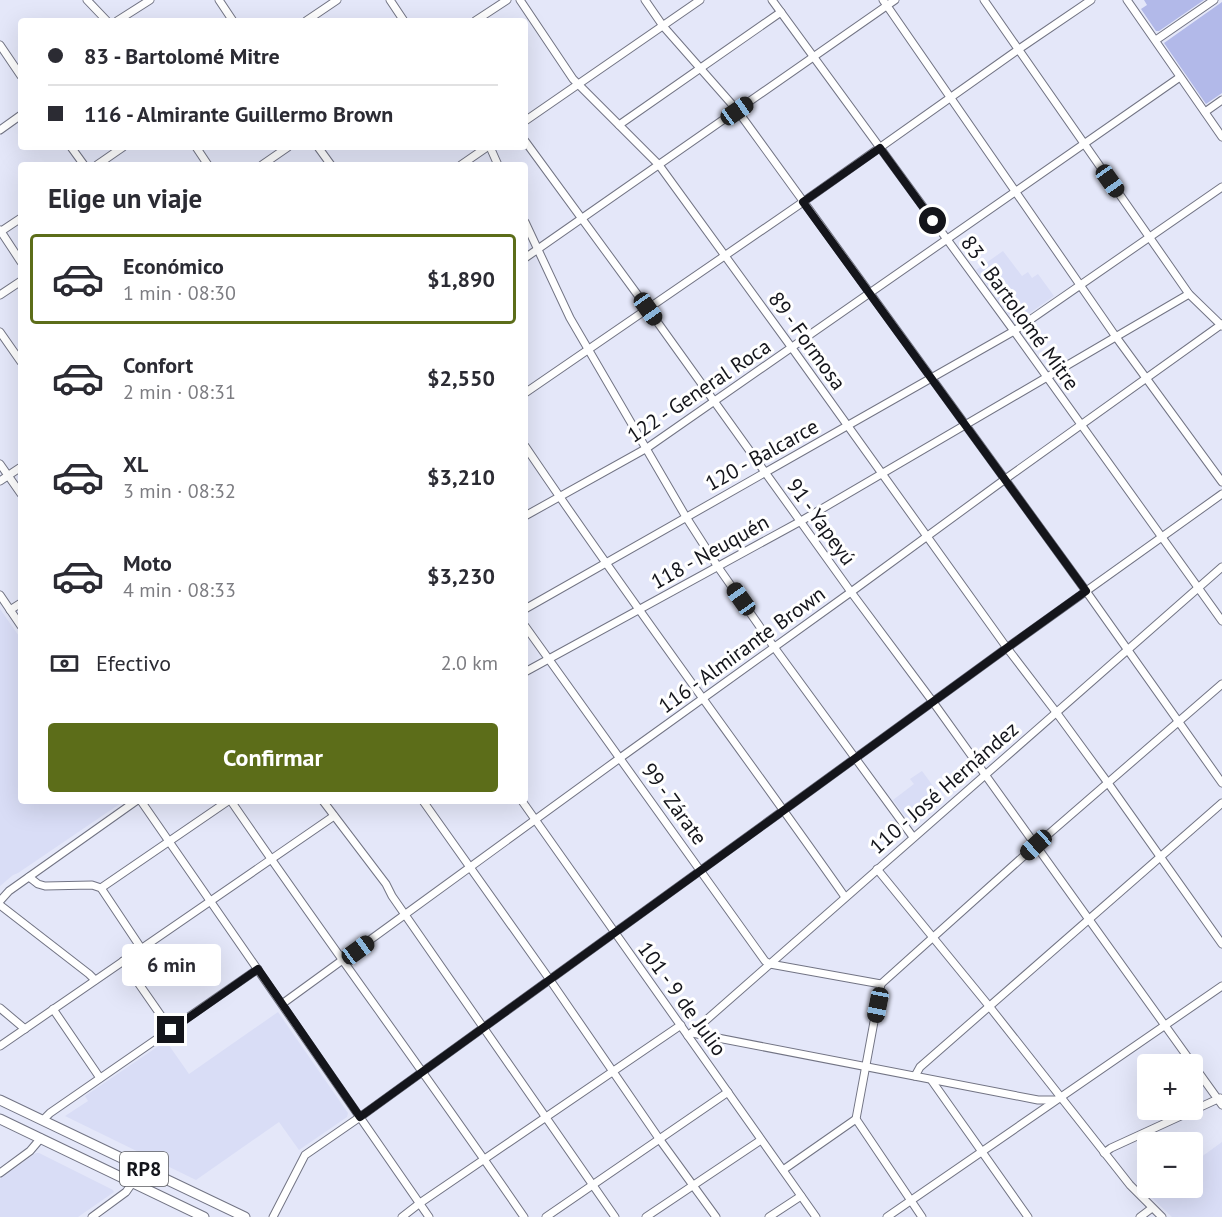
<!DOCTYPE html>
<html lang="es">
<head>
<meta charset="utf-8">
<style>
	:root { --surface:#fff; --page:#f2f2f3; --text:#2b2b33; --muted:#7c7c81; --line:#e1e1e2; --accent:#5c6d19 }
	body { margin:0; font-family:"PT Sans",sans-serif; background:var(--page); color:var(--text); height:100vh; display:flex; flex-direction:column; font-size:22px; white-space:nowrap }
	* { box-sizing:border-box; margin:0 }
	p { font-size:20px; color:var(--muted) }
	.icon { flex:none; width:33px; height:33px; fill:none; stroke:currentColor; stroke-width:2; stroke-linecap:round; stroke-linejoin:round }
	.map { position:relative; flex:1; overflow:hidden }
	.details { position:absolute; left:18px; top:162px; width:510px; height:642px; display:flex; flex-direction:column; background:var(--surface); border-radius:6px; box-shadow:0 6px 24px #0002 }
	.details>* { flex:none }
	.guide { position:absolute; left:18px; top:18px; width:510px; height:132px; border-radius:6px; box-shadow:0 6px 24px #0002; display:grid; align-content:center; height:132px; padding:0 30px; background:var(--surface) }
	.controls { position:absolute; left:1137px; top:1054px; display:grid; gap:12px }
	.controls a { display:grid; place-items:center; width:66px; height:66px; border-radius:6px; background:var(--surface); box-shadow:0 6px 24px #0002; font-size:30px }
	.end { position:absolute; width:27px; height:27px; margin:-14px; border:8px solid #14151b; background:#fff; box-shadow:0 0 0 3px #fff }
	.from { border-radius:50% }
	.bubble { position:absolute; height:42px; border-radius:6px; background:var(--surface); box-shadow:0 6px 24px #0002; font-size:20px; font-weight:600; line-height:42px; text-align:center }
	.car { position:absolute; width:18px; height:36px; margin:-18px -9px; border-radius:8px; box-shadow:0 0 4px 2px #0007; background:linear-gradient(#222 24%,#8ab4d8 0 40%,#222 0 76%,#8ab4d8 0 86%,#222 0) }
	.guide b { display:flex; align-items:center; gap:21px; height:57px; font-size:22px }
	.guide b+b { border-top:2px solid var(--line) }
	.guide i { width:15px; height:15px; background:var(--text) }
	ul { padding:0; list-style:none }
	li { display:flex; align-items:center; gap:18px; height:90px; margin:0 12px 9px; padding:0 18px; border:3px solid transparent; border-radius:6px }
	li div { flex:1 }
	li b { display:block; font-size:22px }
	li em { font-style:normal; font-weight:600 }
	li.selected { border-color:var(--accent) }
	li>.icon { width:54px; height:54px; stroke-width:1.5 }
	h2 { padding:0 30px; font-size:27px; line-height:72px }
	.pay { display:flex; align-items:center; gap:15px; height:66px; padding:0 30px; font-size:22px }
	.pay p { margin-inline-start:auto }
	.cta { display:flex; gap:12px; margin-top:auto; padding:12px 30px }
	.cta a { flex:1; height:69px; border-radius:6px; background:var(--accent); color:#fff; font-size:24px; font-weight:600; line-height:69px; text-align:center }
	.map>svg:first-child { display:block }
	.built { fill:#d9ddf6 }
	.green { fill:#b2b9e9 }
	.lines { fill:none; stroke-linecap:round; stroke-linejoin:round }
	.minor-casing { stroke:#727484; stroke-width:9 }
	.major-casing { stroke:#727484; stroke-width:11 }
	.minor { stroke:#fff; stroke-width:7 }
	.major { stroke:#fff; stroke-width:9 }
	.route { stroke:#14151b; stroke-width:8 }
	.labels { text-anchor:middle; stroke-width:6; stroke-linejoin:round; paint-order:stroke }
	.shield { fill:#fff; stroke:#5a5b5f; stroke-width:1.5 }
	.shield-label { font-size:20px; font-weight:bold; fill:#14151b }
	.street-label { font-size:21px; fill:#14151b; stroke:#fff }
</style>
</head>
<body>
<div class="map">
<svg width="1222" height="1217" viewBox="0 0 1222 1217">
	<rect width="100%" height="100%" fill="#e4e7f9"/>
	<g class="built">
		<path d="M1003 251 1022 276 1028 272 1032 278 1038 274 1054 296 1017 322 1013 321 976 270Z"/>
		<path d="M0 609 21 639V801H124L18 873 13 875 0 886Z"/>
		<path d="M922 771 944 801 913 824 910 823 893 800 914 784 910 779Z"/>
		<path d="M278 1012 348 1113 347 1117 299 1150 279 1122 196 1180 65 1116 88 1101 85 1096 166 1041 189 1074Z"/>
		<path d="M1222 1142V1217H1172L1148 1194 1155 1188H1192L1193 1163Z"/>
		<path d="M36 1153H39L113 1190 114 1192 78 1217H0V1179Z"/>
	</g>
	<g class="green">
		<path d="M1144 0H1204L1159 31H1156L1141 9 1147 5Z"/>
		<path d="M1222 2V93L1206 104 1164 43Z"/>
	</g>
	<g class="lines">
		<defs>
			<g id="minor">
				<path d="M87 0 107 21"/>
				<path d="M219 0 233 21"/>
				<path d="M390 0 404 21"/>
				<path d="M520 0 573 79 659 165 792 348 1007 648 1056 712 1108 783 1222 944"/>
				<path d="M645 0 663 26 737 110 1086 591 1222 783"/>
				<path d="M772 0 1014 331 1222 621"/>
				<path d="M883 0 1116 337 1222 482"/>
				<path d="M984 0 1189 294 1222 326"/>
				<path d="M1127 0 1222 137"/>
				<path d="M117 21 150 0"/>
				<path d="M306 21 337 0"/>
				<path d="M475 21 507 0"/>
				<path d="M1156 40 1214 0"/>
				<path d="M0 45 21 76"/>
				<path d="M1205 112 1222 100"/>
				<path d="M525 121 700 0"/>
				<path d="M619 125 781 12"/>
				<path d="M0 130 21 115"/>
				<path d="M525 141 648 309 851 592 933 702 1222 1105"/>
				<path d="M71 147 84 165"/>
				<path d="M196 147 208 165"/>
				<path d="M318 147 331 165"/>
				<path d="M490 147 498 165"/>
				<path d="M97 165 123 147"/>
				<path d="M262 165 288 147"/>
				<path d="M461 165 487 147"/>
				<path d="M525 222 570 318 686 517 718 567 774 647 913 837"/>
				<path d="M0 230 21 262"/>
				<path d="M0 232 21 218"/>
				<path d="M525 258 895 0"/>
				<path d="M0 295 21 281"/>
				<path d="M0 332 21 362"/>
				<path d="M525 393 803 202 1019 49 1091 0"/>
				<path d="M525 446C628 599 739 746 845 897"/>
				<path d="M0 464 21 494"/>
				<path d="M0 481 21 467"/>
				<path d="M525 516 647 448 1180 77"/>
				<path d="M0 595 21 626"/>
				<path d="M525 609 1014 331 1222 187"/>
				<path d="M10 610 21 603"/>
				<path d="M525 626 765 961 770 964 881 984"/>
				<path d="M525 672 801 521 1189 294"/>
				<path d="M141 801 429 1217"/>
				<path d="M231 801C327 941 428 1077 524 1217"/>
				<path d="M323 801 386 884 392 896 615 1217"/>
				<path d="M423 801 550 980 660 1140 716 1217"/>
				<path d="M522 801 816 1217"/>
				<path d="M877 869 989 1006 1130 1185 1162 1217"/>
				<path d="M29 877 38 884 45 886 92 885 101 888 141 948"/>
				<path d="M101 888 228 801"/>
				<path d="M0 901 9 891 136 801"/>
				<path d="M0 905 89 974 95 980"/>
				<path d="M123 961 171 1030"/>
				<path d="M881 984 1036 845 1222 684"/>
				<path d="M881 984 856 1119 922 1217"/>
				<path d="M282 1004 620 758 851 592 1004 480 1222 324"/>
				<path d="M0 1008 25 1029"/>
				<path d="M53 1009 100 1078"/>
				<path d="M692 1033 1038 1100H1055"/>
				<path d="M688 1036 1222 567"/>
				<path d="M0 1046 334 816"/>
				<path d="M915 1076 920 1067 1222 803"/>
				<path d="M932 1081 1028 1217"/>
				<path d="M43 1120 50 1113 258 969"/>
				<path d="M1104 1153 1111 1148 1220 1098"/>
				<path d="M783 1170 856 1119"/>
				<path d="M0 1173 30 1151 41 1138"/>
				<path d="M92 1217 126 1192 133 1182"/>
				<path d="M273 1217 305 1155 360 1117 784 810 1015 642 1222 494"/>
				<path d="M402 1217 420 1203 681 1025"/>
				<path d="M546 1217 728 1092"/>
				<path d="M646 1217 761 1140"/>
				<path d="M769 1217 801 1196"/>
				<path d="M887 1217 1222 986"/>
				<path d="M1140 1217 1152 1208"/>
			</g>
			<g id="major">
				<path d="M0 1100 245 1217"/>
				<path d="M0 1119 204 1217"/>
			</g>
		</defs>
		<use href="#minor" class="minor-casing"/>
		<use href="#major" class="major-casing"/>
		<use href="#minor" class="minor"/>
		<use href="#major" class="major"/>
	</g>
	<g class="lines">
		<path class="route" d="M171 1030 258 969 360 1117 765 824 1015 642 1086 591 803 202 880 148 933 221"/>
	</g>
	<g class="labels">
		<rect class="shield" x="120" y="1152" width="48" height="34" rx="4.5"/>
		<g class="shield-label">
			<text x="144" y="1176">RP8</text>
		</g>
		<g class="street-label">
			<text transform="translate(1020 313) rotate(54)" y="7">83 - Bartolomé Mitre</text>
			<text transform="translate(807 341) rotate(54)" y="7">89 - Formosa</text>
			<text transform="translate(699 391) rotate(-34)" y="7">122 - General Roca</text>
			<text transform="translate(762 455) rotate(-29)" y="7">120 - Balcarce</text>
			<text transform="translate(821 522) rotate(54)" y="7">91 - Yapeyú</text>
			<text transform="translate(710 552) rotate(-29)" y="7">118 - Neuquén</text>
			<text transform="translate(742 650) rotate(-36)" y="7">116 - Almirante Brown</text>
			<text transform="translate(944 788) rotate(-41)" y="7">110 - José Hernández</text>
			<text transform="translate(674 804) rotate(54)" y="7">99 - Zárate</text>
			<text transform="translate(682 999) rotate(54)" y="7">101 - 9 de Julio</text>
		</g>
	</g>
</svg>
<div class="controls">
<a>+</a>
<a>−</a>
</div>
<i class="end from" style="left:933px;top:221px"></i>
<i class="end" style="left:171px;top:1030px"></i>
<div class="bubble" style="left:122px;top:944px;width:99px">6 min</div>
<i class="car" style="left:737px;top:111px;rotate:55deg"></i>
<i class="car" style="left:1110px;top:181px;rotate:145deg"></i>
<i class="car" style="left:648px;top:309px;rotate:145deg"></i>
<i class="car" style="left:741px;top:599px;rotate:325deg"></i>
<i class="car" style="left:1036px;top:845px;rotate:228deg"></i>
<i class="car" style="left:358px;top:950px;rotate:54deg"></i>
<i class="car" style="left:878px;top:1005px;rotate:191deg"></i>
<div class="guide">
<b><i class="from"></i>83 - Bartolomé Mitre</b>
<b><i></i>116 - Almirante Guillermo Brown</b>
</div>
<section class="details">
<h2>Elige un viaje</h2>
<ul>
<li class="selected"><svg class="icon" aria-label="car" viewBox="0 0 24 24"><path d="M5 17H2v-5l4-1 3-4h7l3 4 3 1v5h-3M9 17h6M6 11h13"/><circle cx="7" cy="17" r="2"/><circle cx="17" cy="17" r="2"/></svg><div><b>Económico</b><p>1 min · 08:30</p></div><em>$1,890</em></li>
<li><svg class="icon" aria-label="car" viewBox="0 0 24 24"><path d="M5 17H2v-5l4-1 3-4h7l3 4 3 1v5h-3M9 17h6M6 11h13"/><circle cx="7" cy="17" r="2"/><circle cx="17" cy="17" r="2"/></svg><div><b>Confort</b><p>2 min · 08:31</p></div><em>$2,550</em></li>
<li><svg class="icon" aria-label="car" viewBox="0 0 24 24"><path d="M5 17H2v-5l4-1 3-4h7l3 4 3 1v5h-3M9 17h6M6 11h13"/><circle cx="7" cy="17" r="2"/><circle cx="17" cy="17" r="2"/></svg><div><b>XL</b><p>3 min · 08:32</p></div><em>$3,210</em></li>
<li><svg class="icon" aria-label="car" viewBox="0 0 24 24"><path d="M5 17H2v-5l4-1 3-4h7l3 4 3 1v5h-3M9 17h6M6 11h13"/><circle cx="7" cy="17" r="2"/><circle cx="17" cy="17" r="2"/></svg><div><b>Moto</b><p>4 min · 08:33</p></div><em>$3,230</em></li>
</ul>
<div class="pay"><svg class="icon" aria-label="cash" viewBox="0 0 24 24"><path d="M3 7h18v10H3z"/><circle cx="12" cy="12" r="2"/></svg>Efectivo<p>2.0 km</p></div>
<div class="cta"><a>Confirmar</a></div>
</section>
</div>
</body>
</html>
